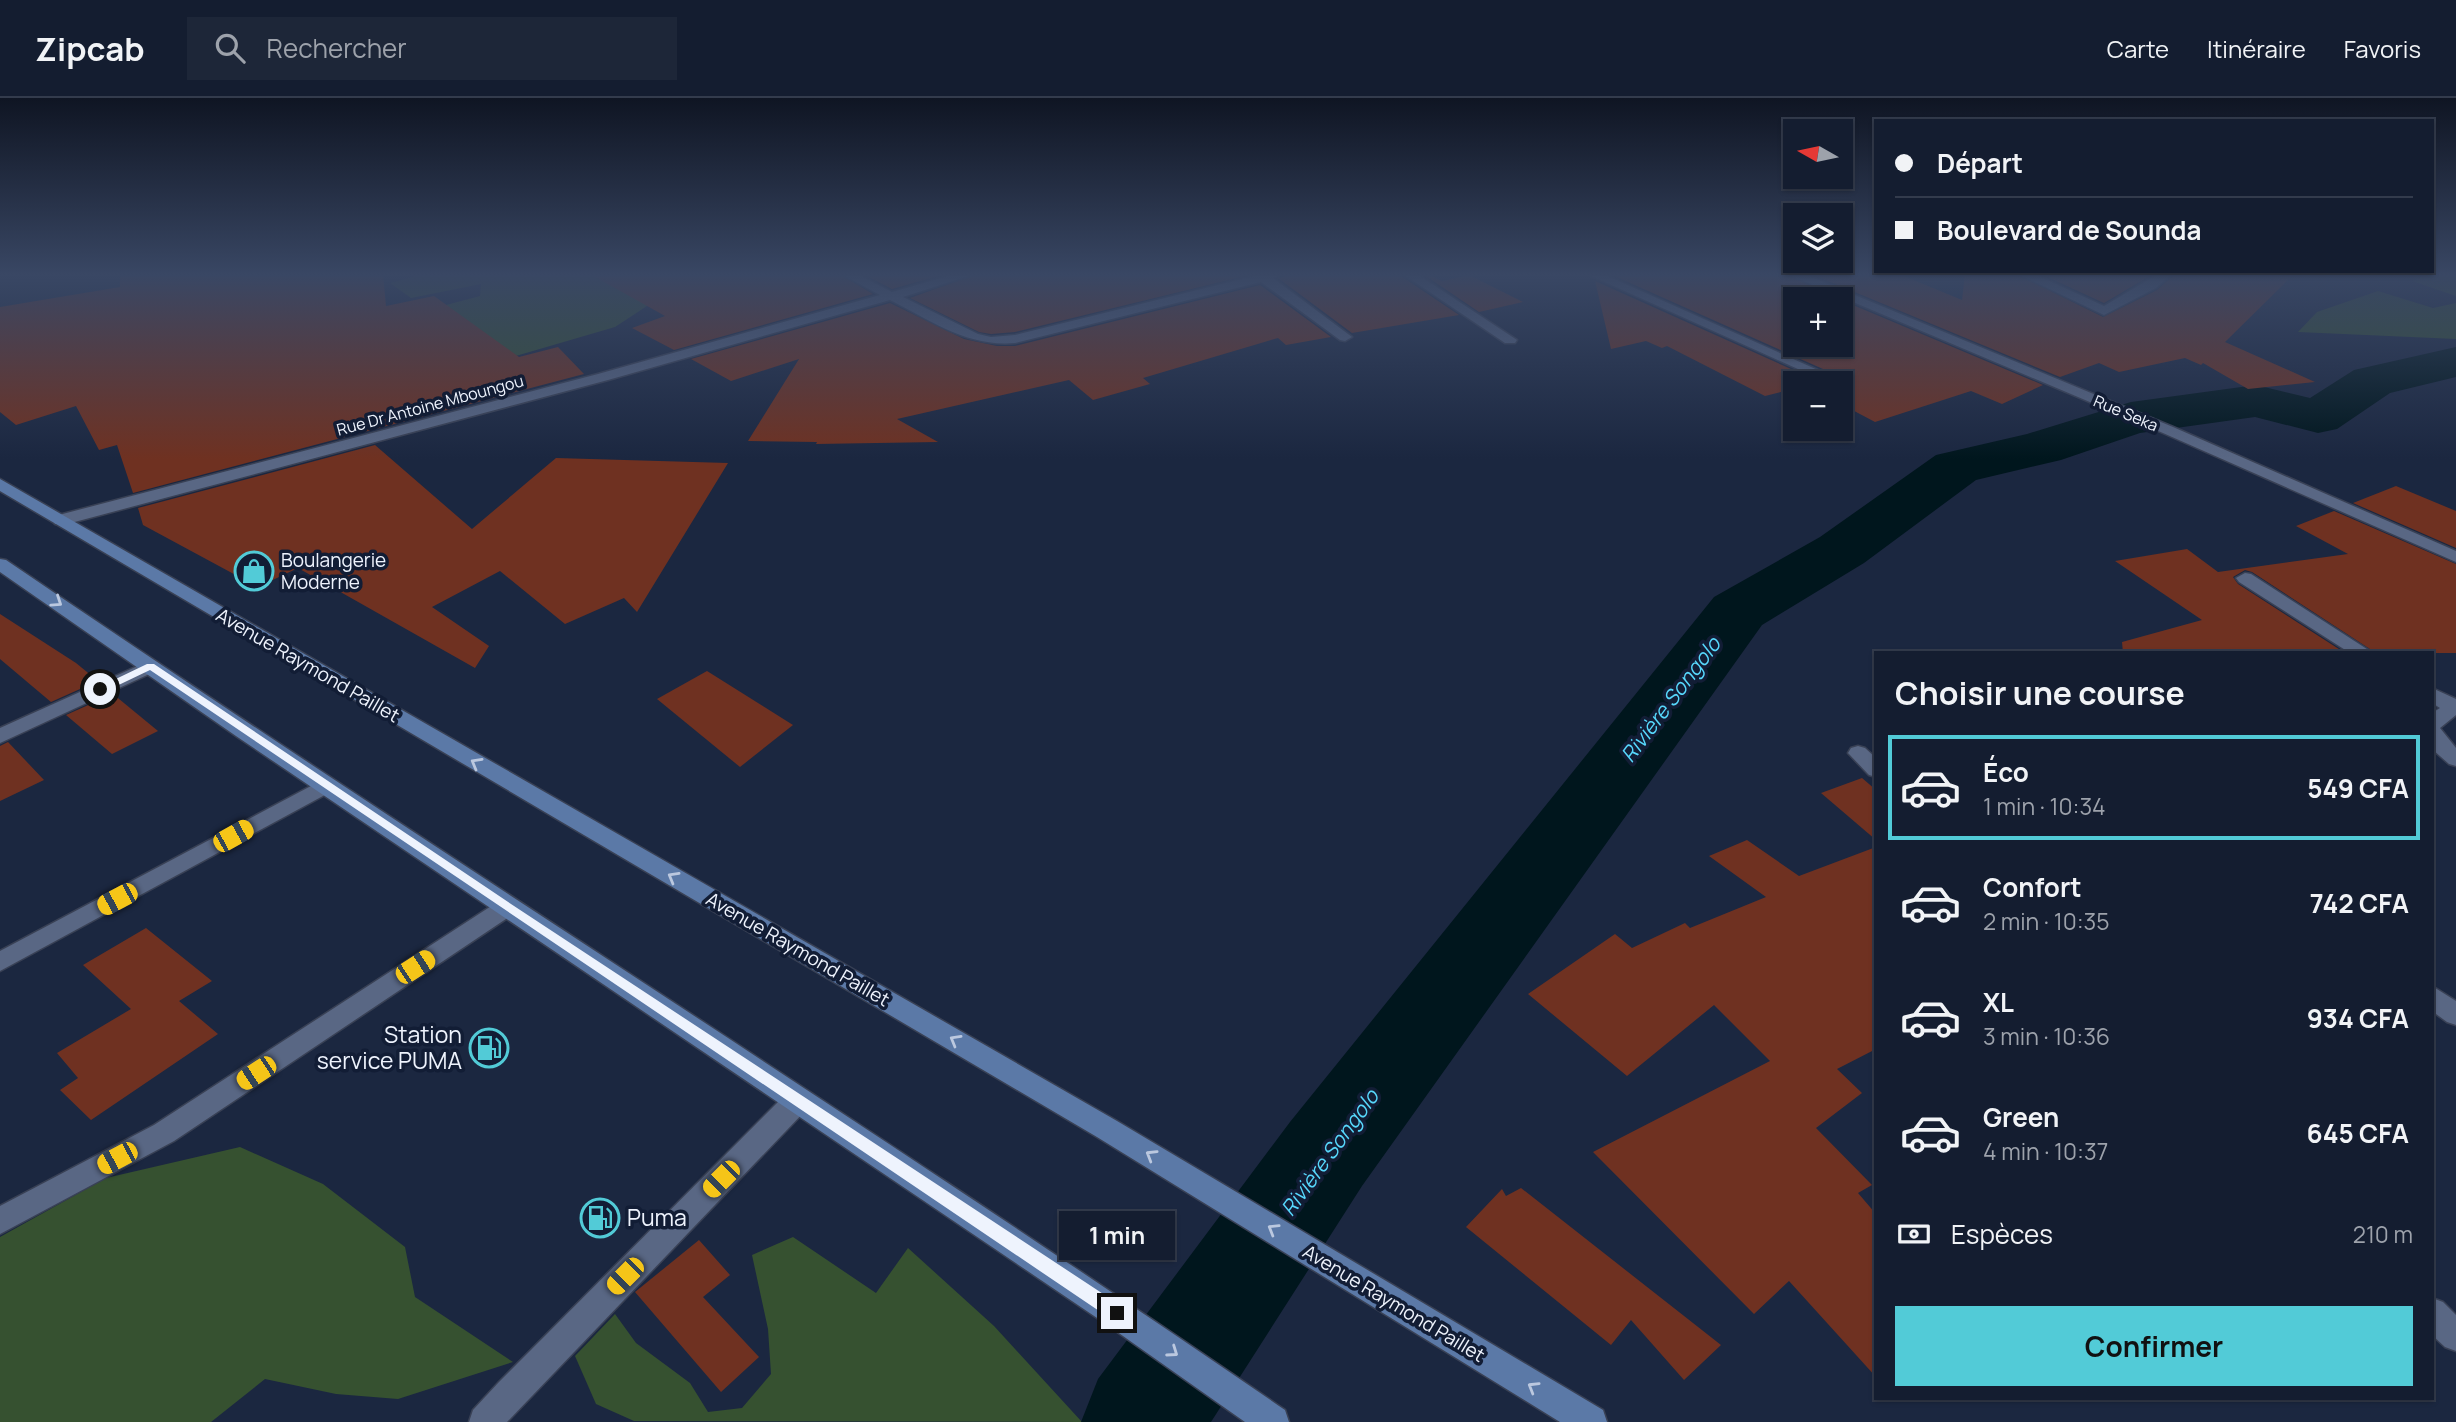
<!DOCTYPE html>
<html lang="fr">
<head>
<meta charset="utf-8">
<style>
	:root { --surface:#141d30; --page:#1d2638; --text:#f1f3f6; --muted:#9da2ab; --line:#333b4c; --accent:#52cbd7 }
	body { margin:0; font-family:Manrope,sans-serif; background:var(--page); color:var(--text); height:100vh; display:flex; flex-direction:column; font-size:26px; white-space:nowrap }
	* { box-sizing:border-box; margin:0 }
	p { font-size:23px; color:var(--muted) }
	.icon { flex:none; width:38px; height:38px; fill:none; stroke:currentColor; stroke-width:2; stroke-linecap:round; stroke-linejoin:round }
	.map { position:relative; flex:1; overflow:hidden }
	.drawer { position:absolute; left:1874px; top:553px; width:560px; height:749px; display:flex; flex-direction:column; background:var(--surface); border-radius:0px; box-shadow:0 2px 5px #0004,0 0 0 2px var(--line) }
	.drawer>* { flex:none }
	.top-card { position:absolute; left:1874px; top:21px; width:560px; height:154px; border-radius:0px; box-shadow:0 2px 5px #0004,0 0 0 2px var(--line); display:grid; align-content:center; height:154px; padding:0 21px; background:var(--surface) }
	.needle { width:46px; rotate:279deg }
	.buttons { position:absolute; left:1783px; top:21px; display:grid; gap:14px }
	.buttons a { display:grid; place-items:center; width:70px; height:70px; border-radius:0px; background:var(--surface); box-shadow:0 2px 5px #0004,0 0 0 2px var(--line); font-size:35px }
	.end { position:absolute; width:32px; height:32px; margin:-16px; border:9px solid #eef3fd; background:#111; box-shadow:0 0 0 4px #111 }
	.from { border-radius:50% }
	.bubble { position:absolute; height:49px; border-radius:0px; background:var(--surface); box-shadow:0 2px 5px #0004,0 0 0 2px var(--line); font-size:23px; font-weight:700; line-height:49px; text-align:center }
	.car { position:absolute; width:21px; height:42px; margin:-21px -10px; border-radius:9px; box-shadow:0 0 5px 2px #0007; background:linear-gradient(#f5c518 24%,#345 0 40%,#f5c518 0 76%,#345 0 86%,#f5c518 0) }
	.top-card b { display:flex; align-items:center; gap:24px; height:66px; font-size:26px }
	.top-card b+b { border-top:2px solid var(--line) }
	.top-card i { width:18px; height:18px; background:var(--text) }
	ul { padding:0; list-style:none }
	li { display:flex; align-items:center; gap:21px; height:105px; margin:0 14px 10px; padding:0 7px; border:4px solid transparent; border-radius:0px }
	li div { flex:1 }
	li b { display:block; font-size:26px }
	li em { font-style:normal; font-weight:700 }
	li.on { border-color:var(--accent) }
	li>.icon { width:63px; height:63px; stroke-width:1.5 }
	h2 { padding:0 21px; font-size:32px; line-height:84px }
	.pay { display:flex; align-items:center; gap:18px; height:77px; padding:0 21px; font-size:26px }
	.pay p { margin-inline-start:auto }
	.action { display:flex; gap:14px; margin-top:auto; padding:14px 21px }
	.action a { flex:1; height:80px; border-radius:0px; background:var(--accent); color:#111; font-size:28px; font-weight:700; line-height:80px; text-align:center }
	header { display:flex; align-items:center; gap:42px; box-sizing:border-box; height:98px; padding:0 35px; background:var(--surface); border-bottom:2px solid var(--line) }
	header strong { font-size:33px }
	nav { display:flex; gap:38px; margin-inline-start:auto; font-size:24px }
	.search { width:490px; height:63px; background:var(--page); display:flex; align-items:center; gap:18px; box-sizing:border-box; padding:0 24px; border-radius:0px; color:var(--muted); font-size:26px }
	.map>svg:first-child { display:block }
	.green { fill:#365130 }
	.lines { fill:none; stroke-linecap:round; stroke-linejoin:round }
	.river { fill:#00161d; fill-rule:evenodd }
	.building { fill:#6f3121 }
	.street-casing { stroke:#394155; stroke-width:3 }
	.secondary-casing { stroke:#394155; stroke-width:3 }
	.street { fill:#596784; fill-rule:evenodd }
	.secondary { fill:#5b79a7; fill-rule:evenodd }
	.oneway { stroke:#bbc8df }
	.route { fill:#eef3fd }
	.labels { text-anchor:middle; stroke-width:7; stroke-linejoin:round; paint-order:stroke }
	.far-street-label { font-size:16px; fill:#eef3fd; stroke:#121d35 }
	.poi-label { font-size:19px; fill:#eef3fd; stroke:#121d35; text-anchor:start }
	.street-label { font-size:19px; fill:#eef3fd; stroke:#121d35 }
	.water-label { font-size:21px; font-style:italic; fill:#57d8fc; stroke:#121d35 }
	.near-poi-label { font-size:23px; fill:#eef3fd; stroke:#121d35; text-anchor:end }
</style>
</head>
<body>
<header>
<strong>Zipcab</strong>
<div class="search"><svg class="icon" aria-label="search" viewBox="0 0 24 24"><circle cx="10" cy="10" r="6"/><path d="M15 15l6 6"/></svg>Rechercher</div>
<nav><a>Carte</a><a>Itinéraire</a><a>Favoris</a></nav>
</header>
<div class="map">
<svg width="2456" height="1324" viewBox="0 0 2456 1324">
	<rect width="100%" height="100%" fill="#1b2740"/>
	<g class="green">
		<path d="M424 176H672L679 187 615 229 495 264 427 212 480 198 481 186 411 200 390 185Z"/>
		<path d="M2431 176H2456V198L2412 183Z"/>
		<path d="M2378 193 2433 210 2456 205V241L2298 234 2317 214Z"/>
		<path d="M240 1049 323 1086 405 1149 415 1199 513 1264 398 1301 336 1296 265 1281 211 1324H0V1139L106 1080Z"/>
		<path d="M793 1139 876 1195 908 1150 994 1228 1082 1324 634 1323 596 1306 575 1258 615 1216 636 1245 690 1285 708 1314 742 1310 771 1276 768 1231 752 1157Z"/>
	</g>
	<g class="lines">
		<path class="river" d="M2456 249V279L2390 295 2337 331 2318 335 2255 319 2140 335 2061 362 1976 382 1864 465 1762 527 1362 1088 1211 1324H1081L1098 1281 1290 1024 1714 499 1820 439 1936 357 2027 336 2131 304 2256 287 2310 300 2354 272Z"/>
	</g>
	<g class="building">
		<path d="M120 176H383L386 208 434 198 519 259 558 249 584 276 133 395 117 347 99 352 76 308 16 327 0 314V209L120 189Z"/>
		<path d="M590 176H839L873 196 674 252 632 230 665 218Z"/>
		<path d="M863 176H945L892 191Z"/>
		<path d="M977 176H1247L1249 177 1015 234 991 236 979 234 910 200Z"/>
		<path d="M1294 176H1398L1459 217 1352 235 1278 180Z"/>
		<path d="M1610 176H1785L1840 201H1796V247H1841V202L2043 287 2002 306 1971 293 1875 324 1841 306V292L1850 286 1841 279Z"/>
		<path d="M1811 176H1899L1962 202 1965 176H2016L2103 219 2157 192 2175 176H2294L2225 244 2315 284 2248 291 2203 265 2201 267 2185 260 2119 274 2099 265 2060 279Z"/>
		<path d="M2041 176H2153L2104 205Z"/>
		<path d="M1430 177 1442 183 1469 177 1523 204 1479 214 1426 178Z"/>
		<path d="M1595 183 1820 284 1796 285V290L1765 298 1667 248 1662 250 1646 243 1611 251Z"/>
		<path d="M1260 187 1331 239 1286 247 1278 240 1143 280 1150 286 1093 302 1069 282 897 321 938 344 816 346 817 344 748 343 799 261 731 283 691 261 890 205 964 241 997 248H1015Z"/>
		<path d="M375 347 472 431 556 360 728 365 637 514 624 500 565 526 500 473 432 509 489 548 475 570 298 470 258 489 143 427 138 410Z"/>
		<path d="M2396 388 2456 413V450L2353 405Z"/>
		<path d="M2334 413 2456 466V555H2376L2252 474 2245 472 2233 479 2238 486 2345 555H2123L2122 544 2202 522 2115 463 2187 451 2218 474 2348 456 2296 428Z"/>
		<path d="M0 516 76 565 98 583 51 604 0 561Z"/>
		<path d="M707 573 793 627 740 669 657 601Z"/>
		<path d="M113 596 158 633 112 656 66 617Z"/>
		<path d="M8 644 44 682 0 703V648Z"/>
		<path d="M1862 680 1876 692V742L1821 695Z"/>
		<path d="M1747 742 1799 778 1876 749V951L1837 971 1862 995 1816 1030 1872 1087 1858 1095 1876 1116V1279L1789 1183 1754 1216 1593 1054 1770 963 1714 907 1627 978 1528 896 1615 836 1632 850 1685 825 1690 830 1766 799 1709 758Z"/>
		<path d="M146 830 212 883 179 903 218 936 91 1022 60 992 78 980 57 955 131 911 83 867Z"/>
		<path d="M1521 1090 1679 1214 1721 1247 1684 1282 1631 1222 1611 1247 1466 1129 1502 1091 1506 1098Z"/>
		<path d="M699 1142 730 1177 703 1199 759 1259 721 1294 635 1194Z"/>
	</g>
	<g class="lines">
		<defs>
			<g id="street">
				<path d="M841 176H857L892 194 955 176H975L903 199 978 236 991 239 1015 237 1254 178 1253 176H1281L1273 180 1352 239 1345 243 1340 242 1261 184 1015 245C966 249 932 223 890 202L608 282 67 426H55L53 422 55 418 598 276 880 197Z"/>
				<path d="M1403 176H1417L1517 242 1515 245H1505Z"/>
				<path d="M1587 176H1603L1847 285 1841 289V285H1829Z"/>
				<path d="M1787 176H1804L2173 329 2456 453V464L2163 335Z"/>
				<path d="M2018 176H2034L2104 208 2158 176H2172L2156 190 2104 217Z"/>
				<path d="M2245 475 2251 476 2373 555H2350L2239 484 2236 480Z"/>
				<path d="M151 562 161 568 158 572 0 645V630Z"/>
				<path d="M2432 590 2456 601V617L2440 630 2456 650V668L2449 666 2432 651V615L2440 610 2432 605Z"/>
				<path d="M1858 648 1865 650 1876 660V679L1869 677 1848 655 1851 650Z"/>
				<path d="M326 680 334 682 337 687 334 692 0 873V853Z"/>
				<path d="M507 800 515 803 519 809 515 815 174 1043 0 1136V1108L154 1027 499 803Z"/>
				<path d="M2432 888 2456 903V927L2447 924 2432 913Z"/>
				<path d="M797 991 807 995 811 1003 807 1011 507 1324H469L473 1312 499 1284 787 995Z"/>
				<path d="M2432 1200 2443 1204 2456 1217V1253L2445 1249 2432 1237Z"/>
			</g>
			<g id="secondary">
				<path d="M0 381 1117 1023 1603 1312 1607 1324H1560L1097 1039 0 393Z"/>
				<path d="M0 461 6 462C429 750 863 1022 1285 1312L1289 1324H1245L1106 1226 236 638 0 474Z"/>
			</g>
		</defs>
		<use href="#street" class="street-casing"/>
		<use href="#secondary" class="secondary-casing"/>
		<use href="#street" class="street"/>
		<use href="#secondary" class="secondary"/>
	</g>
	<defs><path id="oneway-chevron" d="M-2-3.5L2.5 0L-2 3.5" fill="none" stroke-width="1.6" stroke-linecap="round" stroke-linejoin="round" transform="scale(1.75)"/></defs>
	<g class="oneway">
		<use href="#oneway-chevron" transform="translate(57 504) rotate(34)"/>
		<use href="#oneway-chevron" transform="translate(476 665) rotate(-150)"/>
		<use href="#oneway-chevron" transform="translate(673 779) rotate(-150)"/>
		<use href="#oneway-chevron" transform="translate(955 942) rotate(-150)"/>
		<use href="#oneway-chevron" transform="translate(1151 1057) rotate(-149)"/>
		<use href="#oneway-chevron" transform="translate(1273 1131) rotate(-149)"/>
		<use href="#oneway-chevron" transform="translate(1173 1254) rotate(35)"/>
		<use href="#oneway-chevron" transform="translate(1533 1289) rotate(-149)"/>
	</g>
	<linearGradient id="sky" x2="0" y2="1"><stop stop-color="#0f1523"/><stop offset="0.49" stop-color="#394764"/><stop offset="1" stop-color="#394764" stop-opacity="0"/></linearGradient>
	<rect width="2456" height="361" fill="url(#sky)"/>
	<path class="route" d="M147 566H154L511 806 1123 1209 1125 1215 1123 1221 1117 1223 1111 1221 150 572 104 594 95 591Z"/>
	<defs>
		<symbol id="shop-ring" viewBox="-11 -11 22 22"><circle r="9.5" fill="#121d35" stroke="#52cbd7" stroke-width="1.5"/><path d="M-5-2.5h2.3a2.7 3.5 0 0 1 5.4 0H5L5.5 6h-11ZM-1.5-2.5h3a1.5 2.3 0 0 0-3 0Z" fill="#52cbd7"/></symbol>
		<symbol id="fuel-ring" viewBox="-11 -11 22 22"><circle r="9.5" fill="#121d35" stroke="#52cbd7" stroke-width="1.5"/><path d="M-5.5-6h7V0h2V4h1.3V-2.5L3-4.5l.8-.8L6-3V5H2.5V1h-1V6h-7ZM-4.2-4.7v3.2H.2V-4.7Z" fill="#52cbd7"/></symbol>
	</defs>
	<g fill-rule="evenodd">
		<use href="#shop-ring" x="232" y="451" width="44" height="44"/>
		<use href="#fuel-ring" x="467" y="928" width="44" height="44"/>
		<use href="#fuel-ring" x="578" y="1098" width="44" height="44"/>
	</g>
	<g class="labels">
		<g class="far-street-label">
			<text transform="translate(430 307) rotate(-15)" y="6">Rue Dr Antoine Mboungou</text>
			<text transform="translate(2126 315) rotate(23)" y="6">Rue Seka</text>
		</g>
		<g class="poi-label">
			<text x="281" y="469">Boulangerie<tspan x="281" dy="22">Moderne</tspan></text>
		</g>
		<g class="street-label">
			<text transform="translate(308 567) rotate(30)" y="7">Avenue Raymond Paillet</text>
			<text transform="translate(798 851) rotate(30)" y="7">Avenue Raymond Paillet</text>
			<text transform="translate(1394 1205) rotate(31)" y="7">Avenue Raymond Paillet</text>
		</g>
		<g class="water-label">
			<text transform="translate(1671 602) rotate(-53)" y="7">Rivière Songolo</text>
			<text transform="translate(1330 1055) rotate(-54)" y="7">Rivière Songolo</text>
		</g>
		<g class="near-poi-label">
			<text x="462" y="945">Station<tspan x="462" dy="26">service PUMA</tspan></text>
			<text x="627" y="1128" text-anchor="start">Puma</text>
		</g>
	</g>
</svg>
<div class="buttons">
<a><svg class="needle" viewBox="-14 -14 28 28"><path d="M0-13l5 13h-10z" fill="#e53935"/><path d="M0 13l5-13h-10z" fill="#9da2ab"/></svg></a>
<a><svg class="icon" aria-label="layers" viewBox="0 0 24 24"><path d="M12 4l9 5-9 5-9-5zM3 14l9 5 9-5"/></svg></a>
<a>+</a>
<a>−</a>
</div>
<i class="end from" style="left:100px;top:591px"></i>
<i class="end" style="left:1117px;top:1215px"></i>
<div class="bubble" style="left:1059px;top:1113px;width:116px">1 min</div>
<i class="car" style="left:233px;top:738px;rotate:61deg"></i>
<i class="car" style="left:117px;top:801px;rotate:242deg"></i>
<i class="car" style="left:415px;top:869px;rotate:57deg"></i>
<i class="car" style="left:256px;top:975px;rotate:237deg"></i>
<i class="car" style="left:117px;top:1060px;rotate:242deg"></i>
<i class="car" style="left:721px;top:1081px;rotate:225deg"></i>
<i class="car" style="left:625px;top:1178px;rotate:225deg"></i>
<div class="top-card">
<b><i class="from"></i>Départ</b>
<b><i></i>Boulevard de Sounda</b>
</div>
<section class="drawer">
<h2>Choisir une course</h2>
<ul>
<li class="on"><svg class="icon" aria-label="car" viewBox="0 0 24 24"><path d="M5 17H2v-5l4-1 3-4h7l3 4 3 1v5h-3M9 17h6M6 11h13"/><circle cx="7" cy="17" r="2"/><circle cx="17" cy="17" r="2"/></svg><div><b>Éco</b><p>1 min · 10:34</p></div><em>549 CFA</em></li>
<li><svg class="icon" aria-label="car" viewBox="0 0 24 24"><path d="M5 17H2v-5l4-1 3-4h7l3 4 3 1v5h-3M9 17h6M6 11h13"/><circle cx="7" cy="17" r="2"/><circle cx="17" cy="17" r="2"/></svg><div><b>Confort</b><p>2 min · 10:35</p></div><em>742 CFA</em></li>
<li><svg class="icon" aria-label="car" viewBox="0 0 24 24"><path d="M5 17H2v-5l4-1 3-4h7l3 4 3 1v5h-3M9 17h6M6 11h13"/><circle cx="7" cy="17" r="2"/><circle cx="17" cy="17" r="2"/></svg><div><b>XL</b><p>3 min · 10:36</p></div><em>934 CFA</em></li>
<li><svg class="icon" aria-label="car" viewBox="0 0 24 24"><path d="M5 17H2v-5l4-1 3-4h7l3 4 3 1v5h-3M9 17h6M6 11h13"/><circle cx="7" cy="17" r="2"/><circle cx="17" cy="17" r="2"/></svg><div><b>Green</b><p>4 min · 10:37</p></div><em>645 CFA</em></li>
</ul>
<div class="pay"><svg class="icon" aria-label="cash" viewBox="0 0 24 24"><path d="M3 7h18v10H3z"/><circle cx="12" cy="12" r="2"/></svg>Espèces<p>210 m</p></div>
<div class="action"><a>Confirmer</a></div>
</section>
</div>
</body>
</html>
